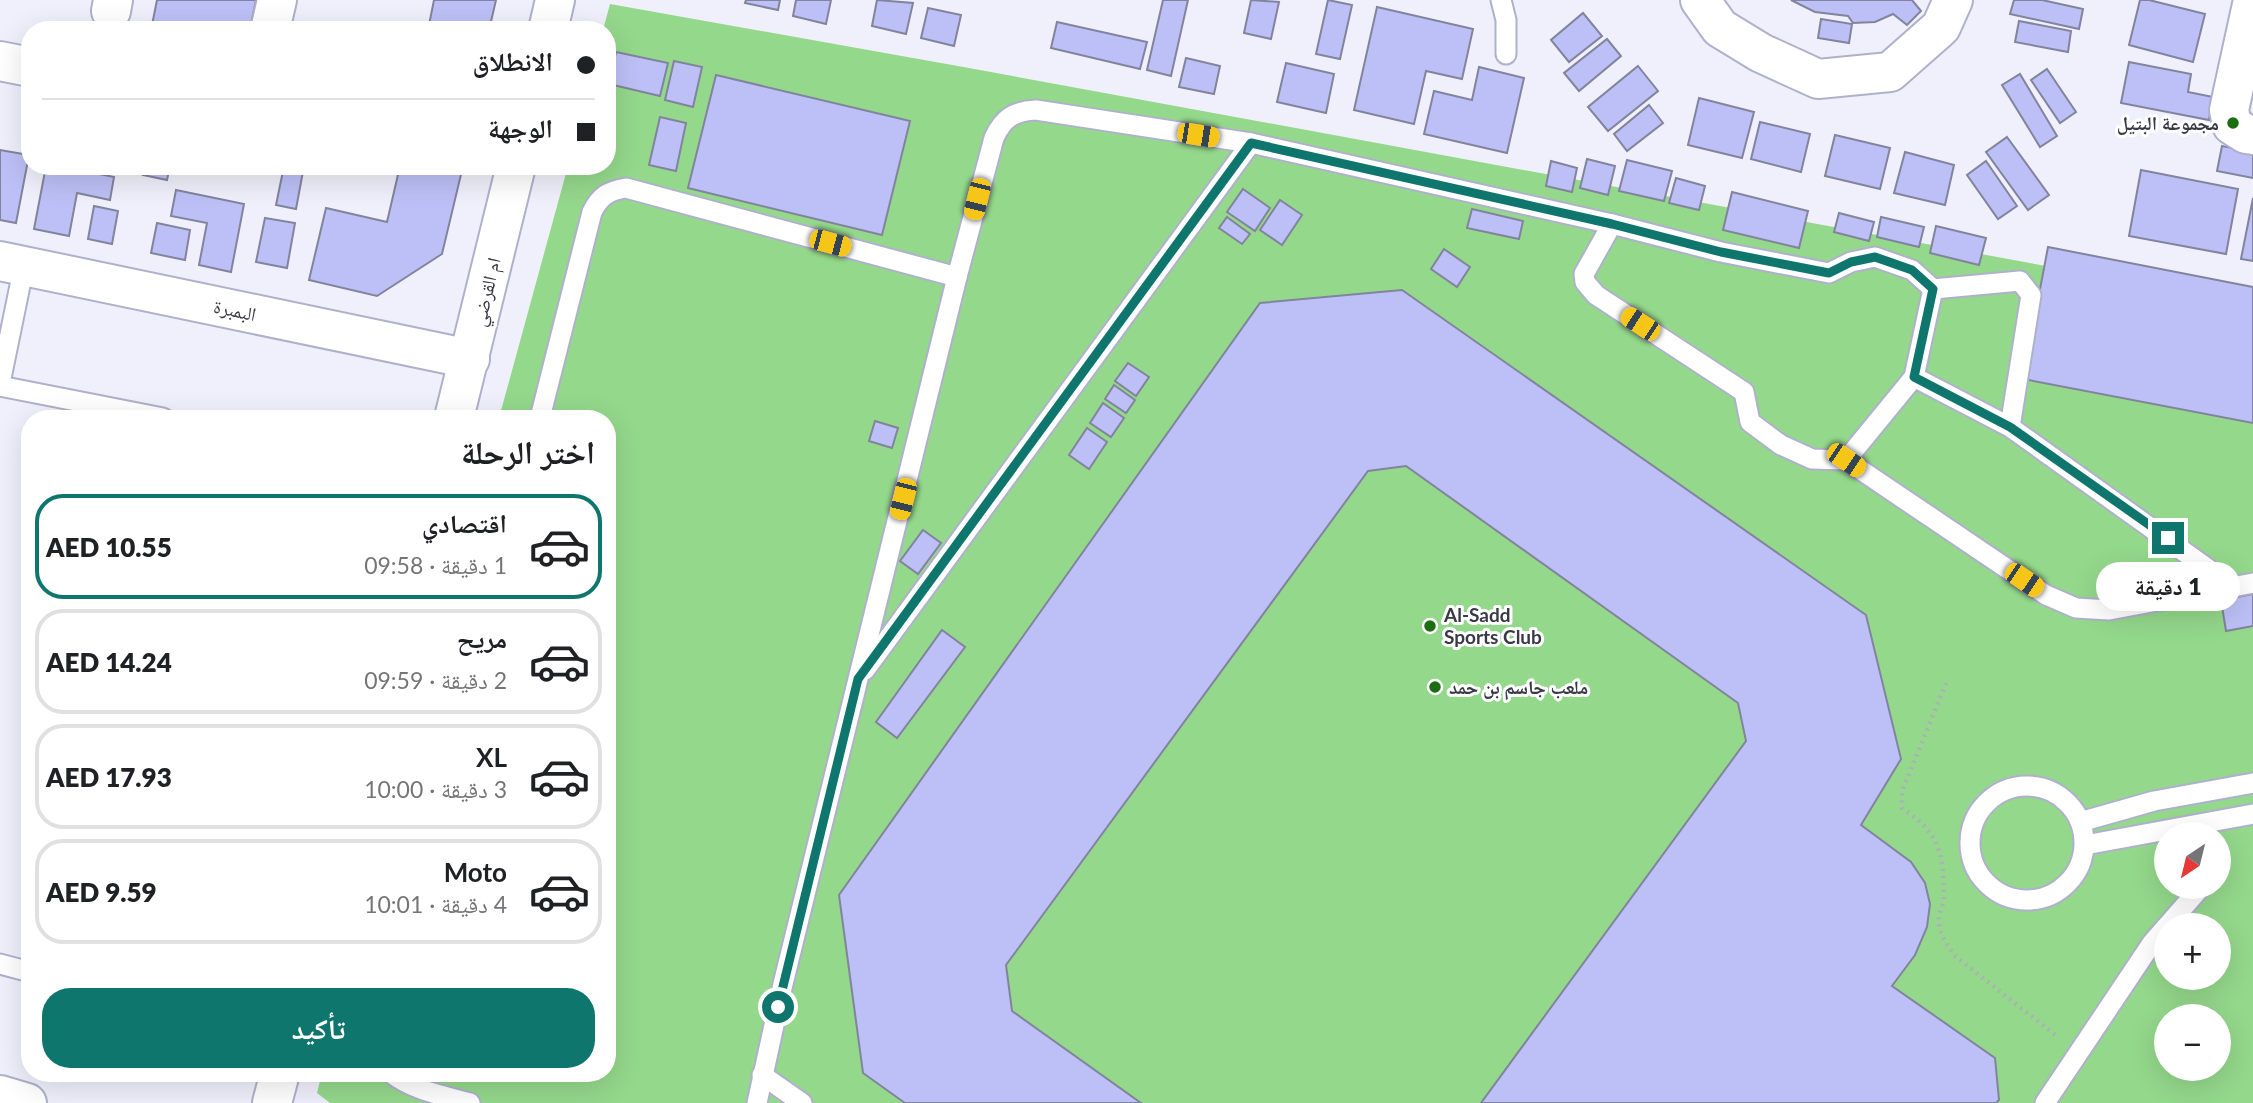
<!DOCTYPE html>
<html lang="ar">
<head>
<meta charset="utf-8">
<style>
	:root { --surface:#fff; --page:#f2f2f2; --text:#202124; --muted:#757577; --line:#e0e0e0; --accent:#0f766e }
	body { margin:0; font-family:Lato,"Noto Naskh Arabic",sans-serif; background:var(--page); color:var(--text); direction:rtl; height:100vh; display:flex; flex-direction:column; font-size:26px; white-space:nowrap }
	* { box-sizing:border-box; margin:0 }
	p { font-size:23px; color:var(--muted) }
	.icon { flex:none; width:38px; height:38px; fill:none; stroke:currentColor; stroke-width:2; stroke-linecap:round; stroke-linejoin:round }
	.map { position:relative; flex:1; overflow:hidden; direction:ltr }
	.side { position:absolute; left:21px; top:410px; width:595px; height:672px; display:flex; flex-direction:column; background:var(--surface); border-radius:28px; box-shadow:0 7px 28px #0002; direction:rtl }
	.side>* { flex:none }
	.guide { position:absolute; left:21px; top:21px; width:595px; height:154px; border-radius:28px; box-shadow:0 7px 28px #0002; direction:rtl; display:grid; align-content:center; height:154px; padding:0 21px; background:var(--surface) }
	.needle { width:46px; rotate:215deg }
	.buttons { position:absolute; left:2154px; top:822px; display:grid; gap:14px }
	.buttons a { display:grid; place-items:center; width:77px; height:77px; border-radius:50%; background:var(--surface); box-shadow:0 7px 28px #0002; font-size:35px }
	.end { position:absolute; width:32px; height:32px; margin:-16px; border:9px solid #0f766e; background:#fff; box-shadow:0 0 0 4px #fff }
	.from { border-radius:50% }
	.bubble { position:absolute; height:49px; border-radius:24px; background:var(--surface); box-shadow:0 7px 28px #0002; font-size:23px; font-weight:800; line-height:49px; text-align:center; direction:rtl }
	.car { position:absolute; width:21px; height:42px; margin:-21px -10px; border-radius:9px; box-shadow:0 0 5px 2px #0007; background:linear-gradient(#f5c518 24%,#345 0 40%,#f5c518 0 76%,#345 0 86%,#f5c518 0) }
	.guide b { display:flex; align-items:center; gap:24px; height:66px; font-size:26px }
	.guide b+b { border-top:2px solid var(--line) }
	.guide i { width:18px; height:18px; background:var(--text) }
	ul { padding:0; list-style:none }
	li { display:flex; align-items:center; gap:21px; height:105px; margin:0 14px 10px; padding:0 7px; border:4px solid var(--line); border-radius:28px }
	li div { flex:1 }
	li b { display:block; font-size:26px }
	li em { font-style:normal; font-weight:800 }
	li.active { border-color:var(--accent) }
	li>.icon { width:63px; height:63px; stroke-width:1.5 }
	h2 { padding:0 21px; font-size:32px; line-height:84px }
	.cta { display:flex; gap:14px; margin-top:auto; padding:14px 21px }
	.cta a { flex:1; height:80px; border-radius:28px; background:var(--accent); color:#fff; font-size:28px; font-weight:800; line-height:80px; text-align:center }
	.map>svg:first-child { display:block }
	.garden { fill:#94d88b; fill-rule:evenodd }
	.building { fill:#bdc0f6; stroke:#82849d; stroke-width:2 }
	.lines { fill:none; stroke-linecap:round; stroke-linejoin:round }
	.service-casing { stroke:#afb1cc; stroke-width:23 }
	.minor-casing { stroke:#afb1cc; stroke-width:42 }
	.tertiary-casing { stroke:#afb1cc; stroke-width:42 }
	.path { stroke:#adaeb9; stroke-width:4.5; stroke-dasharray:2 5; stroke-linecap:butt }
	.service { stroke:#fff; stroke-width:19 }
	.minor { stroke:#fff; stroke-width:38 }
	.tertiary { stroke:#fff; stroke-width:38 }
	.route { stroke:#0f766e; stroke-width:9 }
	.poi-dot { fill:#1d6d12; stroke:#fff; stroke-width:2.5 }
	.labels { text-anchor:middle; stroke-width:6; stroke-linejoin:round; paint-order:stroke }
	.poi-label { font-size:19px; font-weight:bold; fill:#383944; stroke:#fff; text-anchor:start }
	.street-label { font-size:19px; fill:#383944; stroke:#fff }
</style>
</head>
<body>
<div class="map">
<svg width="2253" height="1103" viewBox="0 0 2253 1103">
	<rect width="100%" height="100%" fill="#eff0fb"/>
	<path class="garden" d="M610 4 969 68 2253 304V1103H330L317 1093 322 1073H607V418H499L568 166H607V30H603ZM2166 835H2219V887H2166ZM2166 926H2219V978H2166ZM2166 1017H2219V1069H2166Z"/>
	<g class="building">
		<path d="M157 0H256L250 30H151Z"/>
		<path d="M434 0H496L489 30H428Z"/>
		<path d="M746 0H780L778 10 745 3Z"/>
		<path d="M796 0H831L826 24 793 16Z"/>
		<path d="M877 0 913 3 906 34 872 26Z"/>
		<path d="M1163 0H1188L1171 76 1147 70Z"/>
		<path d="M1251 0 1279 2 1271 39 1244 33Z"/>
		<path d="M1328 0 1352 5 1340 59 1316 54Z"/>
		<path d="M1791 0H1912L1921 11 1907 25 1893 14 1875 22 1853 23 1848 16 1815 12Z"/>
		<path d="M2014 0H2042L2083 9 2079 29 2010 14Z"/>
		<path d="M2140 0H2149L2205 14 2193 62 2129 45Z"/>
		<path d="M1377 7 1473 29 1462 79 1426 71 1414 124 1354 110Z"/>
		<path d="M928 8 961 15 954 46 921 38Z"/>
		<path d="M1583 13 1602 36 1569 62 1551 40Z"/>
		<path d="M1821 19 1852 24 1849 43 1818 38Z"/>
		<path d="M2019 21 2071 31 2068 52 2015 42Z"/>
		<path d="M1057 22 1147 42 1140 69 1051 48Z"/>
		<path d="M1607 39 1621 56 1579 91 1564 73Z"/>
		<path d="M616 52 668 63 660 96 609 84Z"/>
		<path d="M1186 58 1220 66 1214 94 1179 87Z"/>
		<path d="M674 61 702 67 693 107 665 100Z"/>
		<path d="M2129 62 2191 74 2188 92 2213 97 2209 120 2121 103Z"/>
		<path d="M1286 63 1334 74 1326 113 1277 102Z"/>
		<path d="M1638 66 1658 91 1608 131 1588 107Z"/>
		<path d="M1479 67 1524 78 1507 153 1424 134 1434 91 1472 100Z"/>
		<path d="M2047 69 2076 112 2060 123 2031 80Z"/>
		<path d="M2020 74 2057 136 2040 147 2002 85Z"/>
		<path d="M716 75 910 121 882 235 688 188Z"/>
		<path d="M1699 98 1754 112 1742 158 1688 145Z"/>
		<path d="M1649 105 1663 123 1627 151 1614 134Z"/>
		<path d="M660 117 686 123 676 171 649 165Z"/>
		<path d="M1760 122 1810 134 1801 172 1751 159Z"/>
		<path d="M1835 135 1890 148 1880 189 1825 176Z"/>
		<path d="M2007 137 2049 195 2028 210 1986 152Z"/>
		<path d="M2222 146 2253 152V178L2217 171Z"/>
		<path d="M0 150 29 155 16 223 0 220Z"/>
		<path d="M1905 152 1954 165 1945 205 1894 193Z"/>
		<path d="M1587 159 1615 166 1608 195 1580 188Z"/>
		<path d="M1627 160 1672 171 1664 201 1619 191Z"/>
		<path d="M1551 161 1577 168 1572 192 1546 186Z"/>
		<path d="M1986 161 2017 206 1998 219 1967 175Z"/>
		<path d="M46 166H61L114 177 110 200 77 193 69 236 34 229Z"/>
		<path d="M117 166H143L142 172Z"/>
		<path d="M145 166H170L167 180 143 175Z"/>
		<path d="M284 166H304L296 209 276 205Z"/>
		<path d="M400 166H463L442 254 377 296 309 280 326 208 387 222Z"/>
		<path d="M2141 170 2238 189 2226 254 2129 236Z"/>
		<path d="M1676 178 1705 186 1699 210 1669 203Z"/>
		<path d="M1243 189 1270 208 1255 231 1227 212Z"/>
		<path d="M176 190 244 204 231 272 199 265 207 223 171 216Z"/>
		<path d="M1732 192 1808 211 1799 248 1723 230Z"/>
		<path d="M2253 198V261L2241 259Z"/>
		<path d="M1280 200 1302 215 1282 245 1260 230Z"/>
		<path d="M94 206 118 211 112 244 88 239Z"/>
		<path d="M1472 209 1523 221 1519 239 1467 228Z"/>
		<path d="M1839 213 1874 222 1869 241 1834 232Z"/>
		<path d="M1227 217 1250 234 1242 244 1219 228Z"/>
		<path d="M1881 217 1924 227 1919 247 1877 237Z"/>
		<path d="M265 218 295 223 287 268 256 262Z"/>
		<path d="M157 223 190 230 185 260 151 253Z"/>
		<path d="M1936 226 1986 238 1979 265 1930 253Z"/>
		<path d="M2048 247 2253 287V423L2023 379Z"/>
		<path d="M1444 249 1470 267 1457 287 1431 269Z"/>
		<path d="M1402 290 1866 615 1901 759 1861 825 1911 862 1925 883 1930 904 1927 927 1915 955 1892 986 1995 1058 1999 1100 1996 1103H1481L1746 741 1738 703 1406 466 1368 471 1006 965 1012 1011 1141 1103H905L863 1073 839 895 1260 303Z"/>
		<path d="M1128 363 1149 377 1136 396 1115 381Z"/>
		<path d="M1114 385 1135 400 1126 413 1105 399Z"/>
		<path d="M1103 403 1124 418 1111 437 1090 423Z"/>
		<path d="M875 421 898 428 892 448 869 441Z"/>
		<path d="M1087 428 1107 442 1089 469 1069 455Z"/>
		<path d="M923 530 941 543 918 574 900 561Z"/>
		<path d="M2253 594V626L2226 631 2221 600Z"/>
		<path d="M942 630 965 647 897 738 876 722Z"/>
	</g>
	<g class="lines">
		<defs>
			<g id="service">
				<path d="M1501 0 1506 20V54"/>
				<path d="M1612 224 1584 274 1585 282 1596 295 1744 392 1750 422 1781 445 1812 459 1846 460 2046 595 2076 608 2109 610 2253 583"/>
				<path d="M1914 377 2010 427 2232 586"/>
				<path d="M0 383 24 266"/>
				<path d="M0 386 163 418"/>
				<path d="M540 418 592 212C600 196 608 191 626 188L957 277"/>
				<path d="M1846 460 1914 377 1933 289"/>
				<path d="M865 670 1251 143"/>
				<circle cx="2027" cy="843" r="57"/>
				<path d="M2080 822 2154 801 2253 783"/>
				<path d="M2085 845 2253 814"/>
				<path d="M2167 926 2201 887"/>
				<path d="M0 964 30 972"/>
				<path d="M391 1073C414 1091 442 1095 470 1103"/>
				<path d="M762 1075 802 1103"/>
				<path d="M757 1103 783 984 957 277 994 138C1003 118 1014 111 1036 110L1251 143 1612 224 1721 252 1829 273 1851 262 1875 257 1912 270 1933 289 2020 281 2031 295 2010 427"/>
				<path d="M2045 1103 2152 943 2166 927"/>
			</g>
			<g id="minor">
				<path d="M1700 0 1720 28 1761 53 1818 79 1890 72 1941 27 1953 0"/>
				<path d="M2253 0 2229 110 2232 125 2246 134 2253 135"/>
				<path d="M111 11 113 0"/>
				<path d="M270 30 277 0"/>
				<path d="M548 30 555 0"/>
				<path d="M0 61 30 67"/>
				<path d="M0 261 470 359"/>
				<path d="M454 418 516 166"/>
				<path d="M272 1103 280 1073"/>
			</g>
			<path id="tertiary" d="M0 1095 27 1103"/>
		</defs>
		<use href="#service" class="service-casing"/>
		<use href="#minor" class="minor-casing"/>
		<use href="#tertiary" class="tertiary-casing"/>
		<path class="path" d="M1946 683 1902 791V808C1940 834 1943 851 1944 896 1944 903 1940 910 1939 917 1937 931 1947 945 1955 956L2058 1037"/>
		<use href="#service" class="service"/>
		<use href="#minor" class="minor"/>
		<use href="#tertiary" class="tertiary"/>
	</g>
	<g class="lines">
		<path class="route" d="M778 1007 858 679 1251 143 1612 224 1721 252 1829 273 1851 262 1875 257 1912 270 1933 289 1914 377 2010 427 2168 538"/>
	</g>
	<g class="poi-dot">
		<circle cx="2233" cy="123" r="7"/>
		<circle cx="1430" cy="626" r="7"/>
		<circle cx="1435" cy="687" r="7"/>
	</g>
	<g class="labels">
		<g class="poi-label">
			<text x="2219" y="130" text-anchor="end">مجموعة البتيل</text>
			<text x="1444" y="622">Al-Sadd<tspan x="1444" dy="22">Sports Club</tspan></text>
			<text x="1449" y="694">ملعب جاسم بن حمد</text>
		</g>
		<g class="street-label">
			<text transform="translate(486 292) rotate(-77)" y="7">ام القرضي</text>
			<text transform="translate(235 310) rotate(12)" y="7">البمبرة</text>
		</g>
	</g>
</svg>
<div class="buttons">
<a><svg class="needle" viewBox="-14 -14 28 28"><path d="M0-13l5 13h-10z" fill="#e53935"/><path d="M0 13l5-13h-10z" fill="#757577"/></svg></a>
<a>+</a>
<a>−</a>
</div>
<i class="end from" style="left:778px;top:1007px"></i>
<i class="end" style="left:2168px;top:538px"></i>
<div class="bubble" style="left:2096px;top:562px;width:144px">1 دقيقة</div>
<i class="car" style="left:1198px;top:135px;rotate:99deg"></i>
<i class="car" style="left:977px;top:199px;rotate:194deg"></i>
<i class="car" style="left:830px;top:243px;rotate:105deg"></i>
<i class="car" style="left:1640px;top:324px;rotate:303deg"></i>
<i class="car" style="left:1846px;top:460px;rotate:124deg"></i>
<i class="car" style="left:903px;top:499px;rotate:194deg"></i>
<i class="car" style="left:2024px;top:580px;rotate:124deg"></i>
<div class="guide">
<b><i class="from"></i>الانطلاق</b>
<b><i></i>الوجهة</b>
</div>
<section class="side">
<h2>اختر الرحلة</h2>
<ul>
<li class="active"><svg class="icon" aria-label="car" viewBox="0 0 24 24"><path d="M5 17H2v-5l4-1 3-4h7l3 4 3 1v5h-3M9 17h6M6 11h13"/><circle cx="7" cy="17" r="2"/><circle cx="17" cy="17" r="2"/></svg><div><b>اقتصادي</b><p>1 دقيقة · 09:58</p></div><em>AED 10.55</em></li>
<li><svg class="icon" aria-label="car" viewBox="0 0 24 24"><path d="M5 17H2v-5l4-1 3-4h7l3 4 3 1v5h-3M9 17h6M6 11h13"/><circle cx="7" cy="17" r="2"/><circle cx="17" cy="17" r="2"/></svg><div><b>مريح</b><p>2 دقيقة · 09:59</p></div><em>AED 14.24</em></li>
<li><svg class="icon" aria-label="car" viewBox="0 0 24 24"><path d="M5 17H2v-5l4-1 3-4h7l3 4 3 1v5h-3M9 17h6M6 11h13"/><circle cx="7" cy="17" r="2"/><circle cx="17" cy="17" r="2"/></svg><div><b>XL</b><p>3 دقيقة · 10:00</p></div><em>AED 17.93</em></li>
<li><svg class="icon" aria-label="car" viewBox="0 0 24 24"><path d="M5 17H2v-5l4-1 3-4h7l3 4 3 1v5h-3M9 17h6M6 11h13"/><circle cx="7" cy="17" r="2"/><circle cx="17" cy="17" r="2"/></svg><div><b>Moto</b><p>4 دقيقة · 10:01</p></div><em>AED 9.59</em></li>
</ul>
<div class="cta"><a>تأكيد</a></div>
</section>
</div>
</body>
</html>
